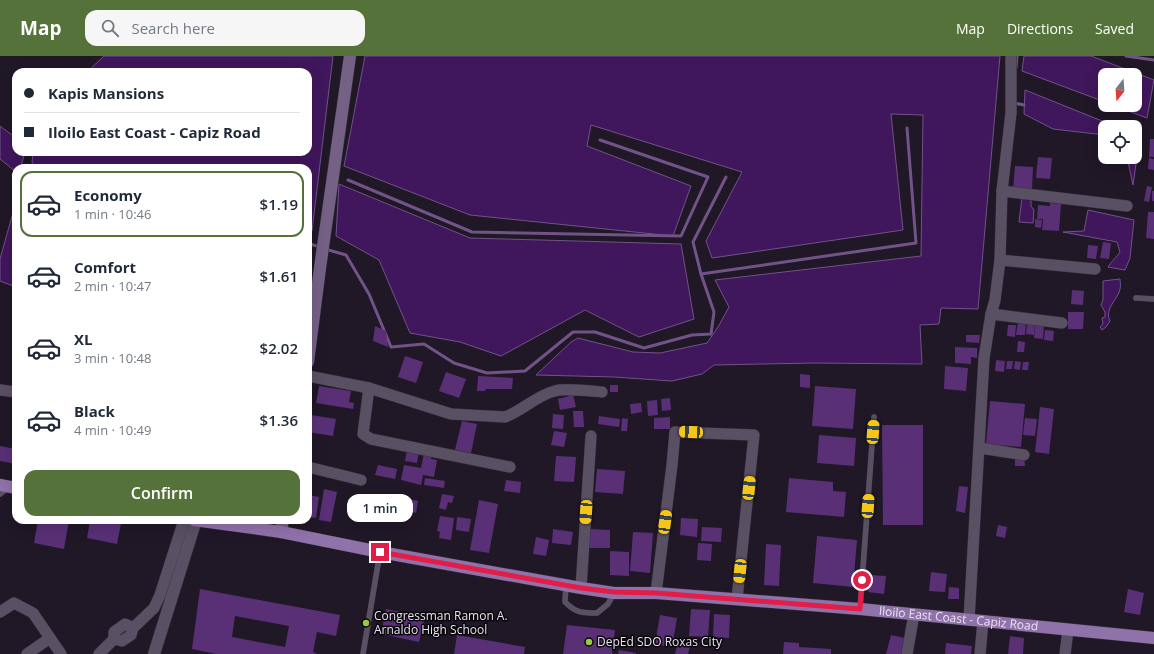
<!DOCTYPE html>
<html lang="en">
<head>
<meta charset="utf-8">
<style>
	:root { --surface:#fff; --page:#f6f6f7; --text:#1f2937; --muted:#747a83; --line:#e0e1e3; --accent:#547239 }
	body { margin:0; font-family:"Open Sans",sans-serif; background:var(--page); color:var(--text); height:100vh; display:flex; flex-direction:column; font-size:15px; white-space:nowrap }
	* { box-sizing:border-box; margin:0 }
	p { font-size:13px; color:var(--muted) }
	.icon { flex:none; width:22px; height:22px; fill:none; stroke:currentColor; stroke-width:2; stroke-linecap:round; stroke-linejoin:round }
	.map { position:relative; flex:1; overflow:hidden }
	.side { position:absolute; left:12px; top:108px; width:300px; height:360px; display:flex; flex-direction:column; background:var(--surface); border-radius:12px; box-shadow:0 4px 16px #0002 }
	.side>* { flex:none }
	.top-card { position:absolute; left:12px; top:12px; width:300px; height:88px; border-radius:12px; box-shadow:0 4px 16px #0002; display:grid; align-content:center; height:88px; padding:0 12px; background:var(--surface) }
	.needle { width:26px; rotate:197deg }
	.tools { position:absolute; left:1098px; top:12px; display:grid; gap:8px }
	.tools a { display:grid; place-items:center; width:44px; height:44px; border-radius:8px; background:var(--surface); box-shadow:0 4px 16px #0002; font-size:20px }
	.end { position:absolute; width:18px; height:18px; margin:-9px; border:5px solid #e11d48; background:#fff; box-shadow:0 0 0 2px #fff }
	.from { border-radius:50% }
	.bubble { position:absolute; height:28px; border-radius:12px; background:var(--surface); box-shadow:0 4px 16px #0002; font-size:13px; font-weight:600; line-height:28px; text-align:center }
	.car { position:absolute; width:12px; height:24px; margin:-12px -6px; border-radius:5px; box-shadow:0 0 3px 1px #0007; background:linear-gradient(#f5c518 24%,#345 0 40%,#f5c518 0 76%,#345 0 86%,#f5c518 0) }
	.top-card b { display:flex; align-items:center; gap:14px; height:38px; font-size:15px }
	.top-card b+b { border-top:1px solid var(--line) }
	.top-card i { width:10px; height:10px; background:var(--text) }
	ul { padding:7px 0 0; list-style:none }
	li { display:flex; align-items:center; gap:12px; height:66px; margin:0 8px 6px; padding:0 4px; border:2px solid transparent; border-radius:12px }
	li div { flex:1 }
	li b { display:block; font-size:15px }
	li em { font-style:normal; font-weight:600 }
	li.active { border-color:var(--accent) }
	li>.icon { width:36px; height:36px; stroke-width:1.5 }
	.primary-button { display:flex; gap:8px; margin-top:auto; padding:8px 12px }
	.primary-button a { flex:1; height:46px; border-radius:12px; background:var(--accent); color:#fff; font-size:16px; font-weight:600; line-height:46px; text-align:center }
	header { display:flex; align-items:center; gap:24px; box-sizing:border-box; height:56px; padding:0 20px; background:var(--accent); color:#fff }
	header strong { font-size:19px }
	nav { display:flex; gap:22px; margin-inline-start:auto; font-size:14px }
	.search { width:280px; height:36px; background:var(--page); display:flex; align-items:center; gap:10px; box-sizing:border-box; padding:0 14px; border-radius:12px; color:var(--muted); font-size:15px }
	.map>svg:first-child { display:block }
	.water { fill:#40165c; stroke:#725388 }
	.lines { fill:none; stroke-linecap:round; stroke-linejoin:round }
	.stream { stroke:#725388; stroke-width:3 }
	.building { fill:#593076; fill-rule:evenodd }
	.service-casing { stroke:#36303c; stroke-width:6 }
	.minor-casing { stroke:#36303c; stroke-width:12 }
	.tertiary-casing { stroke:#36303c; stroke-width:13 }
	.secondary-casing { stroke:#36303c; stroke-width:13 }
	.primary-casing { stroke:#36303c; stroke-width:13 }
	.service { stroke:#5a5063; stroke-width:5.5 }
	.minor { stroke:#5a5063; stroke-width:11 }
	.tertiary { stroke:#5a5063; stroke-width:12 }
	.secondary { stroke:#756186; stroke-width:12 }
	.primary { stroke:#9072aa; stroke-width:12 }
	.route { stroke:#e11d48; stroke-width:5 }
	.poi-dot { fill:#94cc3c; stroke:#08050b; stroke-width:1.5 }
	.labels { text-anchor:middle; stroke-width:3; stroke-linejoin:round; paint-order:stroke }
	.poi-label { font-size:12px; fill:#e8e2ee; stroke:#08050b; text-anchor:start }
	.street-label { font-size:12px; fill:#e8e2ee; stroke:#08050b }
</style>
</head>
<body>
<header>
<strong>Map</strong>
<div class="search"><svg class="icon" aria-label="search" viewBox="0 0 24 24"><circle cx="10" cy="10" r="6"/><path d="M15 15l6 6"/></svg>Search here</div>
<nav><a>Map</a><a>Directions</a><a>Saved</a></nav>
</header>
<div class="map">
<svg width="1154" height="598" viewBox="0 0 1154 598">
	<rect width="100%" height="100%" fill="#201727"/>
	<g class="water">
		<path d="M104 0H333L312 175 308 178V112H37L32 107 33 96H308V16H87Z"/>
		<path d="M365 0H1000L978 253 941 252 939 268 920 269 922 308 814 307 714 309 702 318 672 325 614 321 536 319 571 286 578 282 633 296 660 297 707 287 718 271 729 251 715 224 921 200 923 59 891 58 903 174 712 202 706 185 742 116 591 69 587 90 691 130 673 180 470 159 344 110Z"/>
		<path d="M1024 0H1091L1154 24 1147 62 1112 49H1135V19H1105V46L1022 15Z"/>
		<path d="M1025 34 1117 71H1105V79L1053 73 1024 58Z"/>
		<path d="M0 70 16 82V96H25L21 110 23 112H16V116L0 103Z"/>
		<path d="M1135 78 1140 80 1133 129 1127 101H1135Z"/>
		<path d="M339 128 470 182 681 188 694 263 639 281 585 254 501 300 460 286 410 277 379 204 336 180Z"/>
		<path d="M1022 141H1031V150L1034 154 1033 167 1019 166Z"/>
		<path d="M16 146V231L0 225V203Z"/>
		<path d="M1088 154 1134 164 1130 202 1125 214 1108 211C1110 207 1117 201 1120 196L1117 186 1063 176 1084 175Z"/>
		<path d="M1120 223C1120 226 1121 230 1120 233 1118 244 1104 252 1110 265L1106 271 1102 274 1100 271 1103 268 1102 262 1105 261V256L1101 249 1103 244V225Z"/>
	</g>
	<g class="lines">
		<g class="stream">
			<path d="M1126 0 1154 4"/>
			<path d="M1016 12 1017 0"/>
			<path d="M1014 47 1024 49"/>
			<path d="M348 124 472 176 681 180 708 121 600 84"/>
			<path d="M310 188 320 191"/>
			<path d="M325 193 346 199 369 238 391 291 424 288 454 307 487 317 525 315 573 276H595L644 292 692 279 711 278 714 256 701 218 916 187 907 72"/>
			<path d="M701 218 693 186 726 121"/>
		</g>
	</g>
	<g class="building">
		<path d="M1150 83H1154V101H1149Z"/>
		<path d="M1038 101 1052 102 1050 123 1036 122Z"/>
		<path d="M1149 102 1154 103V114L1148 113Z"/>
		<path d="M1015 110 1033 111 1032 134 1013 133Z"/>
		<path d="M1147 130 1152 131 1149 146 1144 145Z"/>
		<rect x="1152" y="135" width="2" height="10"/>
		<path d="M1050 147 1061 148 1059 175 1042 174 1043 163H1037L1038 149 1050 150Z"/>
		<path d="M1148 156H1154V183L1146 182Z"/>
		<path d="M1035 163 1042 164 1041 172 1035 171Z"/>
		<path d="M1103 186 1111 187 1109 203 1100 202Z"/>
		<path d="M1088 189 1098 190 1096 203 1087 202Z"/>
		<path d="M1072 234 1084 235 1083 249 1071 248Z"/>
		<path d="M1068 256H1084L1083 273H1068Z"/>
		<path d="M1018 265 1026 266 1025 279H1016Z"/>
		<path d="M1027 268H1035L1034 279 1026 278Z"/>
		<path d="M1008 269H1016L1015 281 1007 280Z"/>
		<path d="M375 270 386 275 388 291 373 285Z"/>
		<path d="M1035 270H1044L1043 283 1034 282Z"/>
		<path d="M1045 274 1054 275 1053 285 1044 284Z"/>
		<path d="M966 279H980L979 287 966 286Z"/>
		<path d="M1018 285 1025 286 1024 296H1017Z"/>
		<path d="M955 291 977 292V302L971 301V308L955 307Z"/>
		<path d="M405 300 423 306 416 327 398 321Z"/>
		<path d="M996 304 1005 305 1004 316 995 315Z"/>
		<path d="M1007 305H1013L1012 313H1006Z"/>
		<path d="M1015 305 1021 306 1020 314 1014 313Z"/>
		<path d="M1023 306H1029L1028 314H1022Z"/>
		<path d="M945 310 968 312 966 335 944 333Z"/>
		<path d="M446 316 466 323 459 342 439 335Z"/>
		<path d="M800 318 810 319V332L800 331Z"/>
		<path d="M478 320 513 322 512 333H486L485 335H477Z"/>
		<rect x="610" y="329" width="8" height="7"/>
		<path d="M319 330 351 335 349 346 354 347 353 353 316 347Z"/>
		<path d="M815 330 856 333 853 373 812 370Z"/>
		<path d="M573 339 576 351 560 354 558 343Z"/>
		<path d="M670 342 671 354 662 355 661 343Z"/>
		<path d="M657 344 658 359 648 360 647 345Z"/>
		<path d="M990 345 1025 348 1021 391 986 388Z"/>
		<path d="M641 347 642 356 631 358 630 348Z"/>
		<path d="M1040 351 1054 353 1049 398 1035 396Z"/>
		<path d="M573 355H583L584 371H574Z"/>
		<path d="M553 358 564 359 563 373 552 372Z"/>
		<path d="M311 359 336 363 333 380 308 376Z"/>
		<path d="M599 360 620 363 619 371 598 368Z"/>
		<path d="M670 361V373H654V362Z"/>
		<path d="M622 362 628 363 627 375H621Z"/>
		<path d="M1025 362 1037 363 1035 380 1023 379Z"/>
		<path d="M462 365 477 368 471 397 455 394Z"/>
		<path d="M882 369H923V469H883Z"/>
		<path d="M554 375 567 377 564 391 551 389Z"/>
		<path d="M819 379 856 382 854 410 817 407Z"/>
		<path d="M0 390 16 393V408L0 405Z"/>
		<path d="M407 393 419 395 417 407 405 405Z"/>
		<path d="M424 397 432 399 431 403 437 404 434 421 423 419 421 429 401 424 404 409 421 412Z"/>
		<path d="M556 400 576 401 574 426 554 425Z"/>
		<path d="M1015 400H1024L1025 410H1015Z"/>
		<path d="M378 409 397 413 395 423 375 419Z"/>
		<path d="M597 413 625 415 623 438 595 436Z"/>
		<path d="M425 422 445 425 444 432 424 429Z"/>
		<path d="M789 422 833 426V435L846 436 844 461 786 456Z"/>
		<path d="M506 424 521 426 520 437 504 435Z"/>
		<path d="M959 430 968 431 965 457 956 455Z"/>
		<path d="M324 433 337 436 331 466 319 464Z"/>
		<path d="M442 438 454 440 452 447 448 446 446 454 439 452Z"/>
		<path d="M308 439 319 441 316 462 308 461Z"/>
		<path d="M404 442 418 445 416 457 401 453Z"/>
		<path d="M479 444 498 448 489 497 470 494Z"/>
		<path d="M440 460 454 462 451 484 439 482 440 476 437 475Z"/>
		<path d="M457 461 471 463 469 476 456 474Z"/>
		<path d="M681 462 698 463 697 481 680 479Z"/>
		<path d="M38 464H69L64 493 34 487Z"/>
		<path d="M90 464H108L121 467 117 488 87 482Z"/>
		<path d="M998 469 1007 471 1005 482 996 480Z"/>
		<path d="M702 471 722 472 721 486 701 485Z"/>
		<path d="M553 473 573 476 571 489 552 487Z"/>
		<path d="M589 473 610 474V492H588Z"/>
		<path d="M633 476 653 477 650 517 630 515Z"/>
		<path d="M817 480 857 484 853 531 813 527Z"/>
		<path d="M536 481 549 484 546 500 533 498Z"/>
		<path d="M698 487 712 488 711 505 697 504Z"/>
		<path d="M766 488 781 489 779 530 764 529Z"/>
		<path d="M610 495 629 496V520L610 519Z"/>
		<path d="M931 516 947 518 945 536 929 535Z"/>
		<path d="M870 519 886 520 884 538 868 536Z"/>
		<path d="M949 531 959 532V543H948Z"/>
		<path d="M200 533 340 559 336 580 317 576 313 596 317 598H216L192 593ZM235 560 289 570 285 591 232 581Z"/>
		<path d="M1128 533 1144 537 1140 559 1124 556Z"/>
		<path d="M386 553 425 561 419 586 381 578Z"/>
		<path d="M691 553 710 554 708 581 689 580Z"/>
		<path d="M714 558 730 559 729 582 713 581Z"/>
		<path d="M660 559 677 562 672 591 655 588Z"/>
		<path d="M567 569 615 574 612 598H563Z"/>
		<path d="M457 579 525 591 524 598H454Z"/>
		<path d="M891 579 905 582 901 598H886Z"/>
		<path d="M1010 580 1024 582 1023 598H1008Z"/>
		<path d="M678 586 690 590 688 598H675Z"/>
		<path d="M784 586 799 587V591L831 593V598H783Z"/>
		<path d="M946 587 972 590 971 598H945Z"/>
		<path d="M619 594 636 597V598H618Z"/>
	</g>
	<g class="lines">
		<defs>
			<g id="service">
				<path d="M1136 242 1154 243"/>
				<path d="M0 438 9 431"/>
				<path d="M566 529 565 546C576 557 582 557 597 557L608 548 614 537"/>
				<path d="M860 553 874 361"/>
				<path d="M363 598 380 496"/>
			</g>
			<g id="minor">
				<path d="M1002 135 1127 150"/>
				<path d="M1000 204 1095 213"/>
				<path d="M991 258 1062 267"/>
				<path d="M308 320 369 332 451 358 505 361C522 355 537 339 555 335 564 332 591 335 602 336"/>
				<path d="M369 332 363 378 371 383 510 411"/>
				<path d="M0 334 16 336"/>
				<path d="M980 392 1024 399"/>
				<path d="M308 411 361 424"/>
				<path d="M581 532 591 380"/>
				<path d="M656 537 672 409 675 376 754 379 737 543"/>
				<path d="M0 556 14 547 33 557 61 598"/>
				<path d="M969 564 984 302 991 258 995 244 1000 204 1002 135 1011 57V0"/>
				<path d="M133 572 125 568 114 576V583L122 585 131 579 133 572 154 552 160 539 184 464"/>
				<path d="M27 598 50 582"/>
				<path d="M99 598 114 583"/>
				<path d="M907 598 914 558"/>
				<path d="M980 598 983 565"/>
				<path d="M1065 598 1068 574"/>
			</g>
			<path id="tertiary" d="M154 598 196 464"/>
			<g id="secondary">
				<path d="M308 306 320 212 350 0"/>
				<path d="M281 476 283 464"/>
			</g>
			<g id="primary">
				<path d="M0 429 16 432"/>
				<path id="s1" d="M194 464 281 476 380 496 581 532 614 537H656L860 553 1154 582"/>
			</g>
		</defs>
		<use href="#service" class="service-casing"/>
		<use href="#minor" class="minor-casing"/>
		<use href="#tertiary" class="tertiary-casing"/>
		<use href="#secondary" class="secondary-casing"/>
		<use href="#primary" class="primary-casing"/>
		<use href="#service" class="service"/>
		<use href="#minor" class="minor"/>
		<use href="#tertiary" class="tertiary"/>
		<use href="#secondary" class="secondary"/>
		<use href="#primary" class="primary"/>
	</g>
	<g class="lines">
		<path class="route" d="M380 496 581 532 614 536 656 537 860 553 862 524"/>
	</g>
	<g class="poi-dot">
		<circle cx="366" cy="567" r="4"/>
		<circle cx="589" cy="586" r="4"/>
	</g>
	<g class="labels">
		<g class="poi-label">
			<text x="374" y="564">Congressman Ramon A.<tspan x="374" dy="14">Arnaldo High School</tspan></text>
			<text x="597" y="590">DepEd SDO Roxas City</text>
		</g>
		<g class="street-label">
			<text dy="4" stroke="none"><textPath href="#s1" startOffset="772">Iloilo East Coast - Capiz Road</textPath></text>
		</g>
	</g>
</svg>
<div class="tools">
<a><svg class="needle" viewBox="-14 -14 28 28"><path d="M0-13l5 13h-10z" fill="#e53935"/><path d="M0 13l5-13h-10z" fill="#747a83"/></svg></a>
<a><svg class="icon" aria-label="locate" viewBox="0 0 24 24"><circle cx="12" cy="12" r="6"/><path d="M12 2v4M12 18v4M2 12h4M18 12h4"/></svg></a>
</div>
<i class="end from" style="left:862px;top:524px"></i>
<i class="end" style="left:380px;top:496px"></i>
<div class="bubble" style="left:347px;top:438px;width:66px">1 min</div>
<i class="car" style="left:691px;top:376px;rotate:273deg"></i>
<i class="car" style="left:873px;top:376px;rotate:4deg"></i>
<i class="car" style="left:749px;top:432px;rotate:6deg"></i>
<i class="car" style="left:868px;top:450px;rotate:4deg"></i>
<i class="car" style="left:586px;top:456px;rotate:184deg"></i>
<i class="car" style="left:665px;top:466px;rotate:8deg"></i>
<i class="car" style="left:740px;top:515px;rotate:186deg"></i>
<div class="top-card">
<b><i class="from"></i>Kapis Mansions</b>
<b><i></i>Iloilo East Coast - Capiz Road</b>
</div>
<section class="side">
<ul>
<li class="active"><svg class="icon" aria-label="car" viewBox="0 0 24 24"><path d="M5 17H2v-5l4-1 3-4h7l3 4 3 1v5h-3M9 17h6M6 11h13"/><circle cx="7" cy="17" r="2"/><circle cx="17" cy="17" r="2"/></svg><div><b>Economy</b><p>1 min · 10:46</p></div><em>$1.19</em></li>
<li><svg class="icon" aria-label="car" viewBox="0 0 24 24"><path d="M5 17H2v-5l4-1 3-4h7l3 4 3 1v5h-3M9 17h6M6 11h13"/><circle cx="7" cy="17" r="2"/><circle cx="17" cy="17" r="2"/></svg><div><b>Comfort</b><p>2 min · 10:47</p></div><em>$1.61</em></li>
<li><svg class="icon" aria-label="car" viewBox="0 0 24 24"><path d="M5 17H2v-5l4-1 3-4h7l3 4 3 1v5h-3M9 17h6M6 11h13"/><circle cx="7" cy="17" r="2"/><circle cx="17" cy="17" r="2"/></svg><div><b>XL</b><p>3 min · 10:48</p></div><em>$2.02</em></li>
<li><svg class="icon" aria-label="car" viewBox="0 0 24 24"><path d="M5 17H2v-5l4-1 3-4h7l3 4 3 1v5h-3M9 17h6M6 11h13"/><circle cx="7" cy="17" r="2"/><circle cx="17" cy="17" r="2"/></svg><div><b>Black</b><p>4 min · 10:49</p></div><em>$1.36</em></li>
</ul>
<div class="primary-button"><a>Confirm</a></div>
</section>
</div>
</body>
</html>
